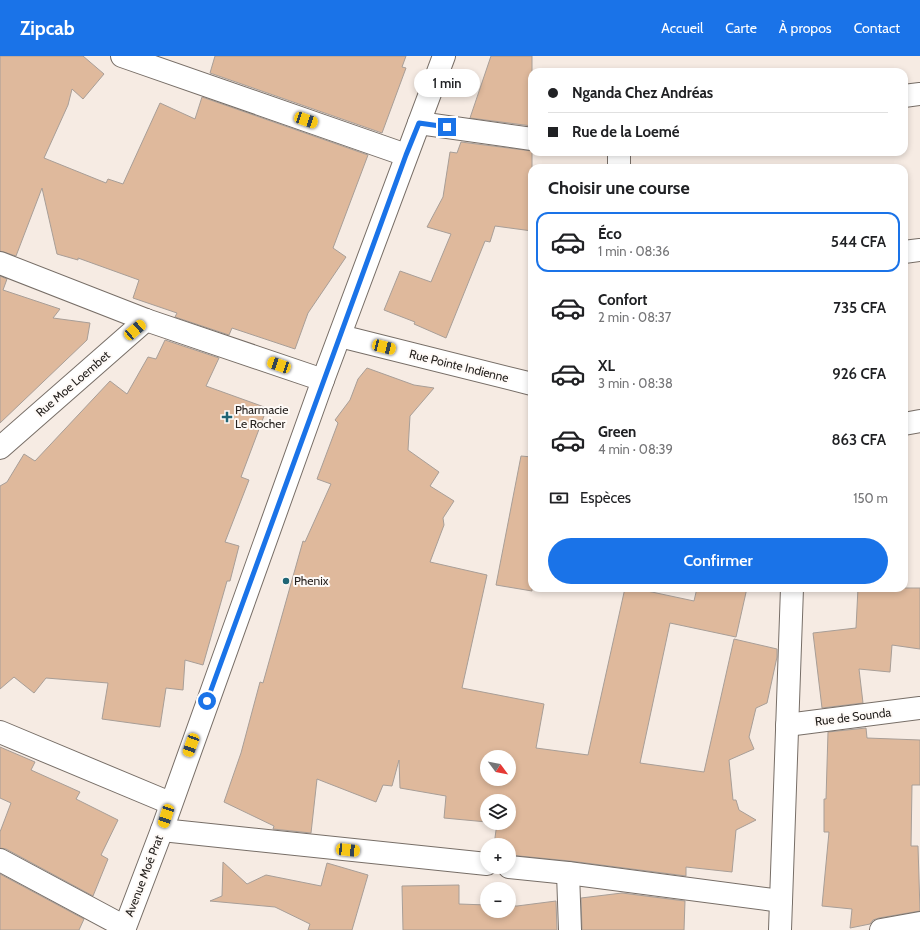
<!DOCTYPE html>
<html lang="fr">
<head>
<meta charset="utf-8">
<style>
	:root { --surface:#fff; --page:#f6f6f6; --text:#202124; --muted:#757577; --line:#e0e0e0; --accent:#1a73e8 }
	body { margin:0; font-family:Cabin,sans-serif; background:var(--page); color:var(--text); height:100vh; display:flex; flex-direction:column; font-size:15px; white-space:nowrap }
	* { box-sizing:border-box; margin:0 }
	p { font-size:13px; color:var(--muted) }
	.icon { flex:none; width:22px; height:22px; fill:none; stroke:currentColor; stroke-width:2; stroke-linecap:round; stroke-linejoin:round }
	.map { position:relative; flex:1; overflow:hidden }
	.panel { position:absolute; left:528px; top:108px; width:380px; height:428px; display:flex; flex-direction:column; background:var(--surface); border-radius:12px; box-shadow:0 2px 6px #0003 }
	.panel>* { flex:none }
	.banner { position:absolute; left:528px; top:12px; width:380px; height:88px; border-radius:12px; box-shadow:0 2px 6px #0003; display:grid; align-content:center; height:88px; padding:0 20px; background:var(--surface) }
	.needle { width:26px; rotate:122deg }
	.controls { position:absolute; left:480px; top:694px; display:grid; gap:8px }
	.controls a { display:grid; place-items:center; width:36px; height:36px; border-radius:50%; background:var(--surface); box-shadow:0 2px 6px #0003; font-size:20px }
	.end { position:absolute; width:18px; height:18px; margin:-9px; border:5px solid #1a73e8; background:#fff; box-shadow:0 0 0 2px #fff }
	.from { border-radius:50% }
	.bubble { position:absolute; height:28px; border-radius:14px; background:var(--surface); box-shadow:0 2px 6px #0003; font-size:13px; font-weight:600; line-height:28px; text-align:center }
	.car { position:absolute; width:12px; height:24px; margin:-12px -6px; border-radius:5px; box-shadow:0 0 3px 1px #0007; background:linear-gradient(#f5c518 24%,#345 0 40%,#f5c518 0 76%,#345 0 86%,#f5c518 0) }
	.banner b { display:flex; align-items:center; gap:14px; height:38px; font-size:15px }
	.banner b+b { border-top:1px solid var(--line) }
	.banner i { width:10px; height:10px; background:var(--text) }
	ul { padding:0; list-style:none }
	li { display:flex; align-items:center; gap:12px; height:60px; margin:0 8px 6px; padding:0 12px; border:2px solid transparent; border-radius:12px }
	li div { flex:1 }
	li b { display:block; font-size:15px }
	li em { font-style:normal; font-weight:600 }
	li.current { border-color:var(--accent) }
	li>.icon { width:36px; height:36px; stroke-width:1.5 }
	h2 { padding:0 20px; font-size:18px; line-height:48px }
	.pay { display:flex; align-items:center; gap:10px; height:44px; padding:0 20px; font-size:15px }
	.pay p { margin-inline-start:auto }
	.button { display:flex; gap:8px; margin-top:auto; padding:8px 20px }
	.button a { flex:1; height:46px; border-radius:24px; background:var(--accent); color:#fff; font-size:16px; font-weight:600; line-height:46px; text-align:center }
	header { display:flex; align-items:center; gap:24px; box-sizing:border-box; height:56px; padding:0 20px; background:var(--accent); color:#fff }
	header strong { font-size:19px }
	nav { display:flex; gap:22px; margin-inline-start:auto; font-size:14px }
	.map>svg:first-child { display:block }
	.building { fill:#dfb99c; stroke:#a89e97; fill-rule:evenodd }
	.lines { fill:none; stroke-linecap:round; stroke-linejoin:round }
	.minor-casing { stroke:#776e67; stroke-width:24 }
	.minor { stroke:#fff; stroke-width:22 }
	.route { stroke:#1a73e8; stroke-width:5 }
	.poi-dot { fill:#1f6575; stroke:#fefaf7; stroke-width:1.5 }
	.labels { text-anchor:middle; stroke-width:4; stroke-linejoin:round; paint-order:stroke }
	.street-label { font-size:12px; fill:#272320; stroke:#fefaf7 }
	.poi-label { font-size:12px; fill:#272320; stroke:#fefaf7; text-anchor:start }
</style>
</head>
<body>
<header>
<strong>Zipcab</strong>
<nav><a>Accueil</a><a>Carte</a><a>À propos</a><a>Contact</a></nav>
</header>
<div class="map">
<svg width="920" height="874" viewBox="0 0 920 874">
	<rect width="100%" height="100%" fill="#f6ebe3"/>
	<g class="building">
		<path d="M0 0H83L104 18 83 43 72 33 68 49 44 102 106 127 108 123 123 128 160 47 195 63 202 41 368 99 333 192 346 201 308 257 295 293 232 272 229 279 175 261 177 257 133 242 139 224 78 202V204L57 198 42 132 16 200 0 195Z"/>
		<path d="M215 0H406L402 11 406 12 382 77 210 17Z"/>
		<path d="M491 0H532V70L470 62Z"/>
		<path d="M461 86 532 95V175L495 170 490 186 485 185 446 282 414 268 415 266 384 254 400 215 431 226 451 178 427 171 443 141 450 96 457 97Z"/>
		<path d="M0 220 7 223 3 234 60 253 53 262 90 267 87 284 0 367Z"/>
		<path d="M165 284 219 302 206 330 267 352 241 421 249 424 225 486 239 490 230 525H227L203 609 185 604 183 634 166 632 160 671 102 663 108 627 46 622 34 637 14 621 0 633V430L7 426 24 398 35 405 110 325 127 338 148 301 156 303Z"/>
		<path d="M367 312 414 329 434 332 410 360 408 394 439 416 430 430 454 445 443 462 444 469 430 506 487 519 462 632 544 648 536 692 588 699 625 532H633L694 545 697 532H747L736 581 670 567 640 707 704 716 734 583 777 593V601L767 647 756 652 749 681 754 693 729 704 733 744H736L739 754 756 764 736 774 732 816 686 811V820L570 805 509 799V789H494L497 767H509V745H487V766L444 762 446 740 400 732 399 704 392 730 383 729 376 746 317 723 311 777 273 773 274 770 224 746 241 697 260 626 263 627 303 485 305 486 331 428 317 423 338 367 335 364 350 344 358 323ZM487 701H509V723H487Z"/>
		<path d="M521 400 532 401V535L496 529Z"/>
		<path d="M858 532H920V593L892 589 890 616 859 613 863 647 822 652 813 577 856 572Z"/>
		<path d="M866 672 867 682 920 684V729H912L911 790H918L920 855 879 862 873 864 870 868 850 872 852 853 822 850 829 776H824V743H826L828 676Z"/>
		<path d="M0 691 35 706 31 714 80 736 76 743 118 764 101 799 108 803 93 840 6 793 0 792V776L11 747 0 742Z"/>
		<path d="M223 806 247 828 266 819 321 830 327 807 368 819 352 874H308L310 868 275 851 210 845 222 840Z"/>
		<path d="M0 818 84 863 79 874H0Z"/>
		<path d="M459 829V848L487 849V855H509V850H517L556 845 557 874H403L402 830Z"/>
		<path d="M622 837 685 845 684 874H582L581 842Z"/>
	</g>
	<g class="lines">
		<defs>
			<g id="minor">
				<path d="M122 0 406 99"/>
				<path d="M904 40 920 38"/>
				<path d="M419 67 532 83"/>
				<path d="M619 112V96"/>
				<path d="M904 196 920 194"/>
				<path d="M0 207 146 264 323 324"/>
				<path d="M340 280 532 328"/>
				<path d="M904 368 920 365"/>
				<path d="M0 392 146 264"/>
				<path d="M787 669 920 652"/>
				<path d="M0 676 170 747"/>
				<path d="M162 774 487 808"/>
				<path d="M0 804 125 871"/>
				<path d="M509 811 568 817 781 845"/>
				<path d="M568 817 570 874"/>
				<path d="M124 874 162 774 323 324 444 0"/>
				<path d="M780 874 792 532"/>
				<path d="M881 874 920 867"/>
			</g>
		</defs>
		<use href="#minor" class="minor-casing"/>
		<use href="#minor" class="minor"/>
	</g>
	<g class="lines">
		<path class="route" d="M207 645 406 99 419 67 447 71"/>
	</g>
	<g class="poi-dot">
		<path d="M225 355h4v4h4v4h-4v4h-4v-4h-4v-4h4z"/>
		<circle cx="286" cy="525" r="4"/>
	</g>
	<g class="labels">
		<g class="street-label">
			<text transform="translate(459 310) rotate(14)" y="4">Rue Pointe Indienne</text>
			<text transform="translate(73 328) rotate(-41)" y="4">Rue Moe Loembet</text>
			<text transform="translate(853 661) rotate(-7)" y="4">Rue de Sounda</text>
			<text transform="translate(144 820) rotate(-69)" y="4">Avenue Moé Prat</text>
		</g>
		<g class="poi-label">
			<text x="235" y="358">Pharmacie<tspan x="235" dy="14">Le Rocher</tspan></text>
			<text x="294" y="529">Phenix</text>
		</g>
	</g>
</svg>
<div class="controls">
<a><svg class="needle" viewBox="-14 -14 28 28"><path d="M0-13l5 13h-10z" fill="#e53935"/><path d="M0 13l5-13h-10z" fill="#757577"/></svg></a>
<a><svg class="icon" aria-label="layers" viewBox="0 0 24 24"><path d="M12 4l9 5-9 5-9-5zM3 14l9 5 9-5"/></svg></a>
<a>+</a>
<a>−</a>
</div>
<i class="end from" style="left:207px;top:645px"></i>
<i class="end" style="left:447px;top:71px"></i>
<div class="bubble" style="left:414px;top:13px;width:66px">1 min</div>
<i class="car" style="left:306px;top:64px;rotate:109deg"></i>
<i class="car" style="left:135px;top:274px;rotate:49deg"></i>
<i class="car" style="left:384px;top:291px;rotate:104deg"></i>
<i class="car" style="left:279px;top:309px;rotate:289deg"></i>
<i class="car" style="left:191px;top:689px;rotate:200deg"></i>
<i class="car" style="left:166px;top:760px;rotate:198deg"></i>
<i class="car" style="left:348px;top:794px;rotate:96deg"></i>
<div class="banner">
<b><i class="from"></i>Nganda Chez Andréas</b>
<b><i></i>Rue de la Loemé</b>
</div>
<section class="panel">
<h2>Choisir une course</h2>
<ul>
<li class="current"><svg class="icon" aria-label="car" viewBox="0 0 24 24"><path d="M5 17H2v-5l4-1 3-4h7l3 4 3 1v5h-3M9 17h6M6 11h13"/><circle cx="7" cy="17" r="2"/><circle cx="17" cy="17" r="2"/></svg><div><b>Éco</b><p>1 min · 08:36</p></div><em>544 CFA</em></li>
<li><svg class="icon" aria-label="car" viewBox="0 0 24 24"><path d="M5 17H2v-5l4-1 3-4h7l3 4 3 1v5h-3M9 17h6M6 11h13"/><circle cx="7" cy="17" r="2"/><circle cx="17" cy="17" r="2"/></svg><div><b>Confort</b><p>2 min · 08:37</p></div><em>735 CFA</em></li>
<li><svg class="icon" aria-label="car" viewBox="0 0 24 24"><path d="M5 17H2v-5l4-1 3-4h7l3 4 3 1v5h-3M9 17h6M6 11h13"/><circle cx="7" cy="17" r="2"/><circle cx="17" cy="17" r="2"/></svg><div><b>XL</b><p>3 min · 08:38</p></div><em>926 CFA</em></li>
<li><svg class="icon" aria-label="car" viewBox="0 0 24 24"><path d="M5 17H2v-5l4-1 3-4h7l3 4 3 1v5h-3M9 17h6M6 11h13"/><circle cx="7" cy="17" r="2"/><circle cx="17" cy="17" r="2"/></svg><div><b>Green</b><p>4 min · 08:39</p></div><em>863 CFA</em></li>
</ul>
<div class="pay"><svg class="icon" aria-label="cash" viewBox="0 0 24 24"><path d="M3 7h18v10H3z"/><circle cx="12" cy="12" r="2"/></svg>Espèces<p>150 m</p></div>
<div class="button"><a>Confirmer</a></div>
</section>
</div>
</body>
</html>
